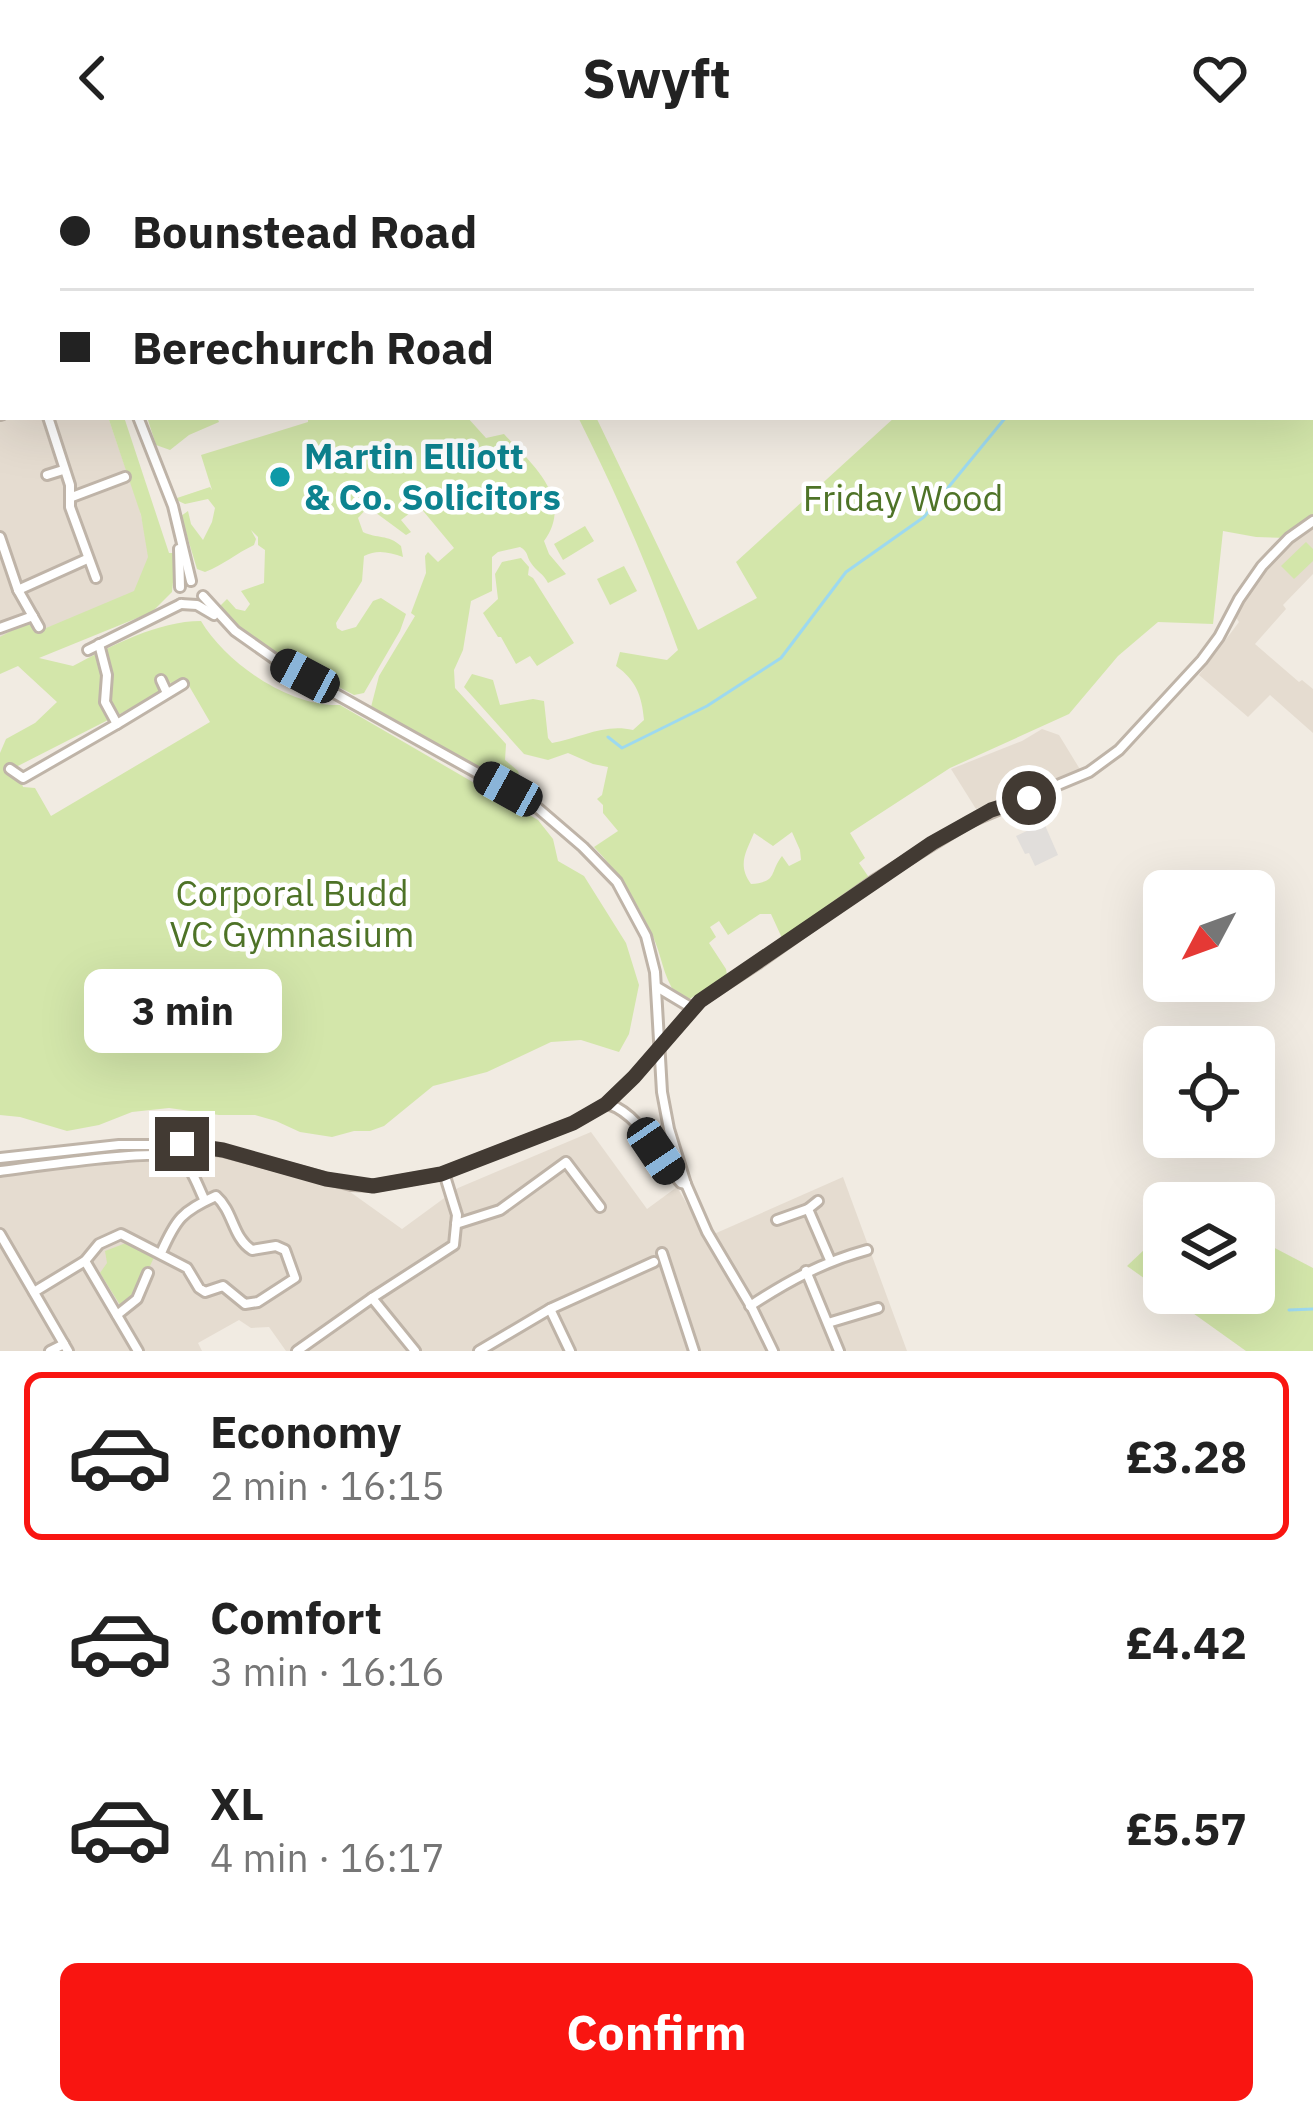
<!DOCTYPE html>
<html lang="en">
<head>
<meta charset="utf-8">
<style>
	:root { --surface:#fff; --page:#f6f6f6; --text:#222; --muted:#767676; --line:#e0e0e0; --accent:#f91511 }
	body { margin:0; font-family:"IBM Plex Sans",sans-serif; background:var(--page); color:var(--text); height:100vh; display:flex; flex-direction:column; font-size:45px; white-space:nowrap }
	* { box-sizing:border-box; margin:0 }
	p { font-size:39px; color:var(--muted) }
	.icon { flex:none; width:66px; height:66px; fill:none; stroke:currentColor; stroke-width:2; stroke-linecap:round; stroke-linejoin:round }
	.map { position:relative; height:1195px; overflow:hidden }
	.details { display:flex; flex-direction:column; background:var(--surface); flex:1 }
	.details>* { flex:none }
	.guide { position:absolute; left:0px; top:0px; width:1314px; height:264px; box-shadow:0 12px 48px #0002; display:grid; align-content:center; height:264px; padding:0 60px; background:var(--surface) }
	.needle { width:78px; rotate:229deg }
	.controls { position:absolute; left:1143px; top:714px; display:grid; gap:24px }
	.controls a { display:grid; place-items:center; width:132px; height:132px; border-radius:18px; background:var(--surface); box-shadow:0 12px 48px #0002; font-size:60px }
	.end { position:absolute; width:54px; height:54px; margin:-27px; border:15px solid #423a33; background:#fff; box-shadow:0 0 0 6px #fff }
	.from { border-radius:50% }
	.bubble { position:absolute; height:84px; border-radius:18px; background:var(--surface); box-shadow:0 12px 48px #0002; font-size:39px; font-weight:800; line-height:84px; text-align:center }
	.car { position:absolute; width:36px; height:72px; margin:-36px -18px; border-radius:15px; box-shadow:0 0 9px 3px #0007; background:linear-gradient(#222 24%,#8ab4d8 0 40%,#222 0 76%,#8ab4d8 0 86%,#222 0) }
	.guide b { display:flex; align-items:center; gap:42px; height:114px; font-size:45px }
	.guide b+b { border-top:3px solid var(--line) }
	.guide i { width:30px; height:30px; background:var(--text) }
	ul { padding:21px 0 0; list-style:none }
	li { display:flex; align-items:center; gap:36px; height:168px; margin:0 24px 18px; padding:0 36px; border:6px solid transparent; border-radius:18px }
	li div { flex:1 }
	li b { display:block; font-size:45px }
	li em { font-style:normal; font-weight:800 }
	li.on { border-color:var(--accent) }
	li>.icon { width:108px; height:108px; stroke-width:1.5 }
	.primary-button { display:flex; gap:24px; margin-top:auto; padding:24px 60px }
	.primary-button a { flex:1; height:138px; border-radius:18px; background:var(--accent); color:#fff; font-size:48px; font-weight:800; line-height:138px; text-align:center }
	header { display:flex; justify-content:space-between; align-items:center; height:156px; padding:0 60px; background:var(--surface); font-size:54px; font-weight:800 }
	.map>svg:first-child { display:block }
	.residential { fill:#e5dcd0 }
	.green { fill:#d3e6aa; fill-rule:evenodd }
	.parking { fill:#e1dedb }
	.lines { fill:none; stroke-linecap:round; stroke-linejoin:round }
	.stream { stroke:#9dd9ef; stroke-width:3 }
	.minor-casing { stroke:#bfb4a8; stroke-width:14 }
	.minor { stroke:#fff; stroke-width:8 }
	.route { stroke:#423a33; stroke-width:15 }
	.culture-dot { fill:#0f9aa8; stroke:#fff; stroke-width:4.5 }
	.labels { text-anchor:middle; stroke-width:9; stroke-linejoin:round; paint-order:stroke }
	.culture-label { font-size:36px; font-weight:bold; fill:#0d838f; stroke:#fff; text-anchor:start }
	.park-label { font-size:36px; fill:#4e7327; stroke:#fff }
</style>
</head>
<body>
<header><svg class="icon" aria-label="back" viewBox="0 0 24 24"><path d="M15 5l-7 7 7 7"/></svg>Swyft<svg class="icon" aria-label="heart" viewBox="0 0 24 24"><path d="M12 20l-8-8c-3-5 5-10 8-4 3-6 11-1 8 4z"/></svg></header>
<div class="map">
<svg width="1313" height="1195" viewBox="0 0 1313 1195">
	<rect width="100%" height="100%" fill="#f1ebe2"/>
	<g class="residential">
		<path d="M0 49 3 52V261H108L139 351 153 410 138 438 0 510Z"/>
		<path d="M1313 367V418L1283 449 1286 453 1255 488 1299 526 1302 524 1313 533V577L1270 539 1248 561 1199 519 1239 466 1233 457 1272 402 1291 383Z"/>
		<path d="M1042 573 1059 579 1081 615 976 653 951 613 1022 585Z"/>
		<path d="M591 976 647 1053 677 1031 757 1169 769 1195H286L269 1171 251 1172 239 1164 198 1187 202 1195H0V1006L141 994 210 996 346 1033 402 1073 458 1032Z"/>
		<path d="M843 1021 907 1195H777L769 1174 714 1078Z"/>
	</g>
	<g class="green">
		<path d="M834 0H1313V365L1289 382 1256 381 1223 375 1213 468 1158 466 1118 500 1069 558 950 612 850 677 865 702 859 707 870 723 782 782 771 758H760L728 779 719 765 710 771 716 781 709 787 726 813 727 819 688 844 682 845C664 827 663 804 654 783 639 749 620 718 594 691L618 675 603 657V649L597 643 602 639 608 611 593 608 568 597 548 604 524 598 464 531 472 518 493 524 500 549 533 543 544 545 548 582 552 587C580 582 605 567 633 574L644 564C642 540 636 524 616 510L620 496 667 504 678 494C650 414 616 337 578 261H596L698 474 757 442 736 406 895 261H1311V3H831ZM792 676 800 694 801 704 789 710 782 700C769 717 778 726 751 728 737 709 746 696 754 677L773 690Z"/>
		<path d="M108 261H124L169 397H176L172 436 152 456 39 502 73 510C111 490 158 465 201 465 226 507 289 551 340 549L538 664 553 683 558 705 584 720 626 787 639 829 629 878 619 896 581 884 551 886 487 916 433 930 384 970 370 975H354L332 981 300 976 276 965 255 959H219L169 952 132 956 99 969 67 975 20 961 0 959V597L6 583 35 567 57 546 18 510 0 518V481L29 465 39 475 134 435 148 401 141 359ZM165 522 172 528 185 523 210 566 51 660 35 632 23 631 19 618 12 613 159 538 162 531 161 526Z"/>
		<path d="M147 261H217L219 266 189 279 170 294 156 289Z"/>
		<path d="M314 261H467L486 282 504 278C531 307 575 343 544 385L549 398 566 418 548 427C544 418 536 415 531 407 526 400 529 396 520 391L498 396 492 401V435L471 445 463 494 454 514 455 532 506 588 505 604 518 615 522 631 509 629 371 551 379 520 415 460 411 457 426 417 425 400 428 396 438 406 454 392 419 350 401 364 411 376 406 379 368 351 358 362 363 376C377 383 388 378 401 390L403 401C389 396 377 393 364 400L362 425 336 467 337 472 342 475 356 471 373 445 381 442 406 458 400 475 364 537 354 539 264 492 238 473 219 451 227 443 236 453 245 455 250 448 241 435 264 427 265 394 258 389V381L251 374 256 383 254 389C237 397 223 409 205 416L197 413 181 360 188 355 191 368 203 384 212 366 215 352 208 343 185 348 174 343 210 331 212 334 201 299 308 266V263Z"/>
		<path d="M585 370 594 385 563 404 554 388Z"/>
		<path d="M1306 386 1313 393V405L1294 423 1281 410Z"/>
		<path d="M521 402 529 411 528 419 533 422 574 487 537 510 530 500 516 508 501 481H498L483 457 498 443 495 418 502 406Z"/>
		<path d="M624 410 637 435 610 449 597 423Z"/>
		<path d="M1164 1075V1137H1254V1081L1313 1112V1195H1246L1127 1110Z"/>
		<path d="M126 1087 155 1099 135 1143 122 1152 100 1117 107 1107 105 1095Z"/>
	</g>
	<path class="parking" d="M1044 667 1058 699 1035 710 1029 697 1025 698 1016 680Z"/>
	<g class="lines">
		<g class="stream">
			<path d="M1088 3 1090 0"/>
			<path d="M608 581 622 592 707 550 781 502 846 416 924 361 1006 261"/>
			<path d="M1289 1154 1313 1153"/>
		</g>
		<defs>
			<g id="minor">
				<path d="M0 9 3 12"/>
				<path d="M0 61 3 64"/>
				<path d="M0 79 3 74"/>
				<path d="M0 135 3 141"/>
				<path d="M0 180 3 169"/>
				<path d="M0 211 3 217"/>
				<path d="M0 259 3 258"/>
				<path d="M48 261 70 329V351L96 422"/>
				<path d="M138 261 173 350 191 425"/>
				<path d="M47 319 63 314"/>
				<path d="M72 341 125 321"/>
				<path d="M0 381 18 434 39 471"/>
				<path d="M179 393 180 431"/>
				<path d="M18 434 87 403"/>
				<path d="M203 440 235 475 282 508 533 648 583 691 617 726 646 780 655 816 662 936 669 973 686 1028 707 1076 752 1152 773 1195"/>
				<path d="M181 448 197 449 214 459"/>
				<path d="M0 472 33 460"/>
				<path d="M88 494 181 448"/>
				<path d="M161 524 167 537"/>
				<path d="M117 568 183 528"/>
				<path d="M10 613 23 622 117 568 105 546 107 519 99 488"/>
				<path d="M657 831 692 852"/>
				<path d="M608 948C642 959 658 1002 681 1027L686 1028"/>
				<path d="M0 1002 119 989H181L223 995 351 1029 373 1030 441 1018 573 967 606 948 634 921 700 845 757 808 875 724 969 666 1089 616 1119 594 1202 504 1219 481 1239 443 1262 410 1289 382 1313 365"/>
				<path d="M0 1015C26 1012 167 990 182 1003 192 1012 199 1033 205 1045"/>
				<path d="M818 1045 808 1053 830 1104"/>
				<path d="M777 1064 808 1053"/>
				<path d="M456 1068 500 1054 566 1006 600 1051"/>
				<path d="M0 1078 68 1195"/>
				<path d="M662 1097 694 1195"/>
				<path d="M85 1105 138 1195"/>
				<path d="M806 1115 839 1195"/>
				<path d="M34 1136 85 1105 99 1088 121 1078 187 1112 199 1132 205 1136 223 1130 245 1148 258 1146 295 1122 285 1094 276 1090 252 1094C232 1081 234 1056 216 1040 182 1055 176 1063 161 1097"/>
				<path d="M372 1142 415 1195"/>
				<path d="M750 1150C788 1125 823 1106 867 1094"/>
				<path d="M550 1153 570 1195"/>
				<path d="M117 1159 137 1143 148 1117"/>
				<path d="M828 1167 878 1152"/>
				<path d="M50 1195 64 1188"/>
				<path d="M297 1195 372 1142 454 1089 457 1059 444 1017"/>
				<path d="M479 1195 550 1153 654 1106"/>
			</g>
		</defs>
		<use href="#minor" class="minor-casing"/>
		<use href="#minor" class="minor"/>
	</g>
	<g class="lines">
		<path class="route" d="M182 988 223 994 326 1023 373 1030 441 1018 573 967 606 948 634 921 700 845 932 687 991 654 1029 642"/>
	</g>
	<circle class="culture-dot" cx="280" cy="321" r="12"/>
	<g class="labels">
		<g class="culture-label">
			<text x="304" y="313">Martin Elliott<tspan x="304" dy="41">&amp; Co. Solicitors</tspan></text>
		</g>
		<g class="park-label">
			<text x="903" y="355">Friday Wood</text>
			<text x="292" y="750">Corporal Budd<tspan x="292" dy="41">VC Gymnasium</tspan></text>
		</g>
	</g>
</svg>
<div class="controls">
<a><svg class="needle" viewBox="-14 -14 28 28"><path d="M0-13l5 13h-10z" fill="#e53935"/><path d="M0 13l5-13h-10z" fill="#767676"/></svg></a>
<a><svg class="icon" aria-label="locate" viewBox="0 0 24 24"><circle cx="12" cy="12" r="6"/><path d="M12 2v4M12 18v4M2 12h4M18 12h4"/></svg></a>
<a><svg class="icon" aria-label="layers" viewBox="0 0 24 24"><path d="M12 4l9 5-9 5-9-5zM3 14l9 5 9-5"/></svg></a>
</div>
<i class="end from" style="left:1029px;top:642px"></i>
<i class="end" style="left:182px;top:988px"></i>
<div class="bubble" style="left:84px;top:813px;width:198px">3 min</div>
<i class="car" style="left:305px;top:520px;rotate:298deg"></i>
<i class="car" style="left:508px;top:633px;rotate:299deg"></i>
<i class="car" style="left:656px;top:995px;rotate:146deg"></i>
<div class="guide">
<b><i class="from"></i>Bounstead Road</b>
<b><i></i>Berechurch Road</b>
</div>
</div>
<section class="details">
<ul>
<li class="on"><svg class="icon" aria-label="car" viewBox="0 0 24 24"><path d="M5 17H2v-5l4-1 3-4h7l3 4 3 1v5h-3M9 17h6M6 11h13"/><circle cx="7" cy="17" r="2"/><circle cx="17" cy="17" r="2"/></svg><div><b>Economy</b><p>2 min · 16:15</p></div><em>£3.28</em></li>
<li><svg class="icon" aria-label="car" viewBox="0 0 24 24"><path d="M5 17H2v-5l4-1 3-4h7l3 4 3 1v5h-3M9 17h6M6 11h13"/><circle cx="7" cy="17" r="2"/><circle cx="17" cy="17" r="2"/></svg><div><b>Comfort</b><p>3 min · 16:16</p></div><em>£4.42</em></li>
<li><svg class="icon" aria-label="car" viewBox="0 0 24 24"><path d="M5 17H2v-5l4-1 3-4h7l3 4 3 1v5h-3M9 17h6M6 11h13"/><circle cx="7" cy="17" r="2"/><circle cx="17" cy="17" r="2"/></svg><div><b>XL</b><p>4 min · 16:17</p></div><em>£5.57</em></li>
</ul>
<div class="primary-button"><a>Confirm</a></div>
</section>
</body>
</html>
